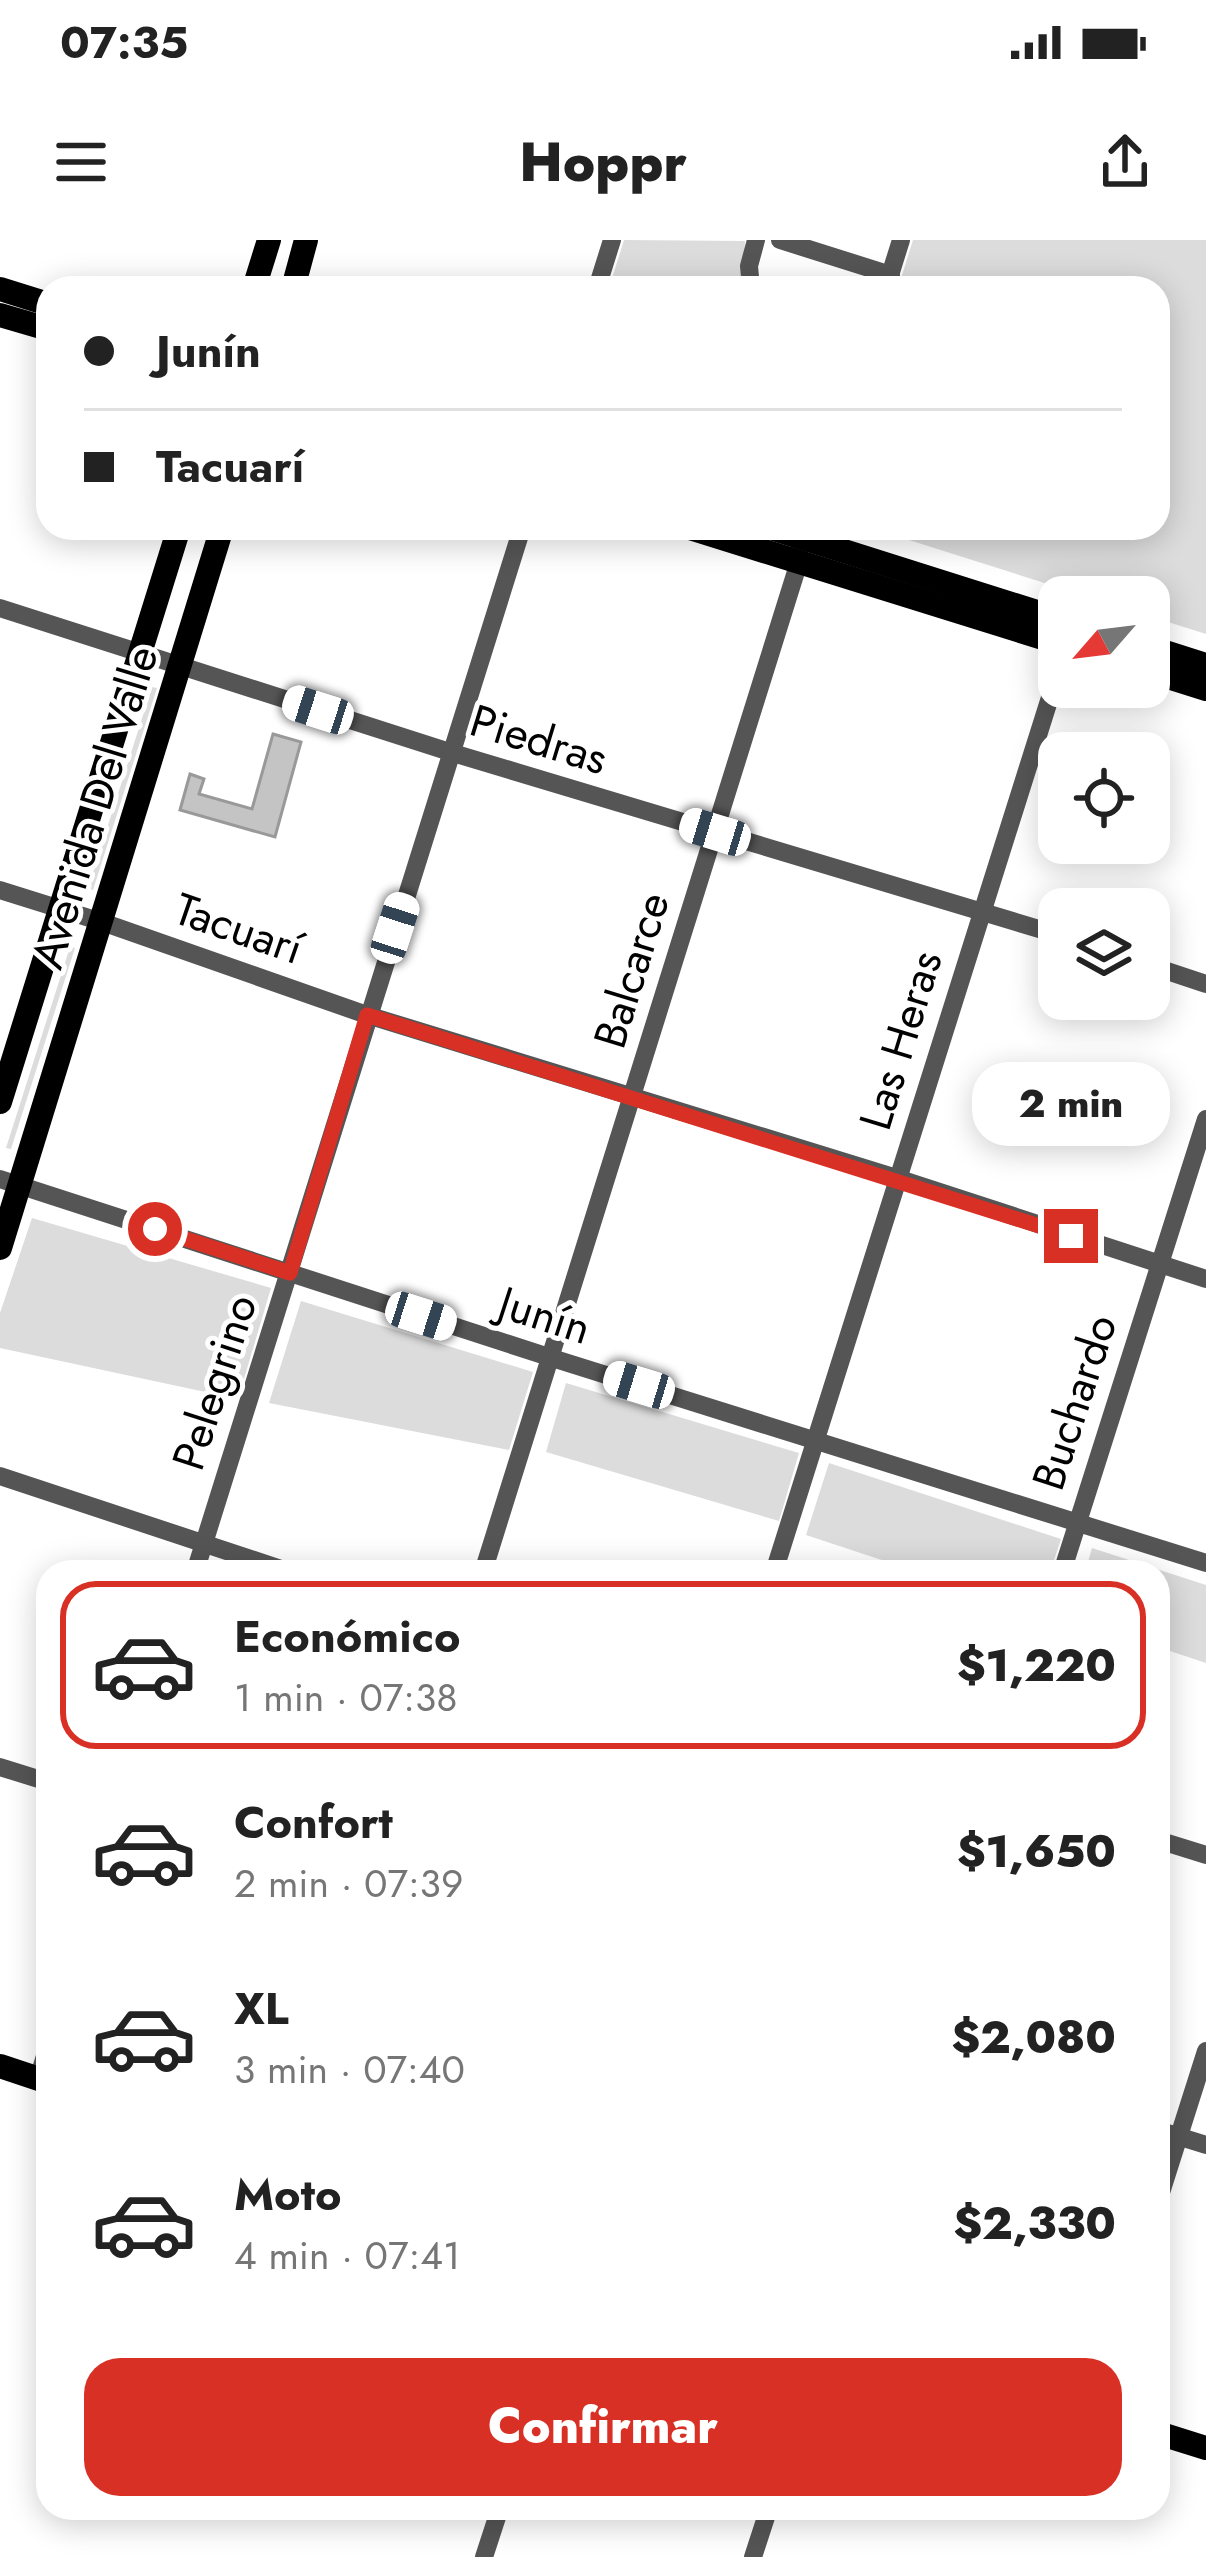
<!DOCTYPE html>
<html lang="es">
<head>
<meta charset="utf-8">
<style>
	:root { --surface:#fff; --page:#f6f6f6; --text:#222; --muted:#767676; --line:#e0e0e0; --accent:#d93025 }
	body { margin:0; font-family:Jost,sans-serif; background:var(--page); color:var(--text); height:100vh; display:flex; flex-direction:column; font-size:45px; white-space:nowrap }
	* { box-sizing:border-box; margin:0 }
	p { font-size:39px; color:var(--muted) }
	.icon { flex:none; width:66px; height:66px; fill:none; stroke:currentColor; stroke-width:2; stroke-linecap:round; stroke-linejoin:round }
	.map { position:relative; flex:1; overflow:hidden }
	.sheet { position:absolute; left:36px; top:1320px; width:1134px; height:960px; display:flex; flex-direction:column; background:var(--surface); border-radius:36px; box-shadow:0 6px 30px #0003 }
	.sheet>* { flex:none }
	.hud { position:absolute; left:36px; top:36px; width:1134px; height:264px; border-radius:36px; box-shadow:0 6px 30px #0003; display:grid; align-content:center; height:264px; padding:0 48px; background:var(--surface) }
	.needle { width:78px; rotate:242deg }
	.controls { position:absolute; left:1038px; top:336px; display:grid; gap:24px }
	.controls a { display:grid; place-items:center; width:132px; height:132px; border-radius:24px; background:var(--surface); box-shadow:0 6px 30px #0003; font-size:60px }
	.end { position:absolute; width:54px; height:54px; margin:-27px; border:15px solid #d93025; background:#fff; box-shadow:0 0 0 6px #fff }
	.from { border-radius:50% }
	.bubble { position:absolute; height:84px; border-radius:36px; background:var(--surface); box-shadow:0 6px 30px #0003; font-size:39px; font-weight:800; line-height:84px; text-align:center }
	.car { position:absolute; width:36px; height:72px; margin:-36px -18px; border-radius:15px; box-shadow:0 0 9px 3px #0007; background:linear-gradient(#fff 24%,#345 0 40%,#fff 0 76%,#345 0 86%,#fff 0) }
	.hud b { display:flex; align-items:center; gap:42px; height:114px; font-size:45px }
	.hud b+b { border-top:3px solid var(--line) }
	.hud i { width:30px; height:30px; background:var(--text) }
	ul { padding:21px 0 0; list-style:none }
	li { display:flex; align-items:center; gap:36px; height:168px; margin:0 24px 18px; padding:0 24px; border:6px solid transparent; border-radius:36px }
	li div { flex:1 }
	li b { display:block; font-size:45px }
	li em { font-style:normal; font-weight:800 }
	li.current { border-color:var(--accent) }
	li>.icon { width:108px; height:108px; stroke-width:1.5 }
	.button { display:flex; gap:24px; margin-top:auto; padding:24px 48px }
	.button a { flex:1; height:138px; border-radius:36px; background:var(--accent); color:#fff; font-size:48px; font-weight:800; line-height:138px; text-align:center }
	.status { display:flex; justify-content:space-between; align-items:center; height:84px; padding:0 60px; background:var(--surface); direction:ltr }
	.status svg { height:33px; fill:currentColor }
	header { display:flex; justify-content:space-between; align-items:center; height:156px; padding:0 48px; background:var(--surface); font-size:54px; font-weight:800 }
	.map>svg:first-child { display:block }
	.green { fill:#dcdcdc }
	.building { fill:#c4c4c4; stroke:#999; stroke-width:3 }
	.lines { fill:none; stroke-linecap:round; stroke-linejoin:round }
	.minor { stroke:#555; stroke-width:18 }
	.major { stroke:#000; stroke-width:24 }
	.route { stroke:#d93025; stroke-width:15 }
	.labels { text-anchor:middle; stroke-width:10; stroke-linejoin:round; paint-order:stroke }
	.street-label { font-size:45px; fill:#000; stroke:#fff }
</style>
</head>
<body>
<div class="status"><b>07:35</b><svg viewBox="0 0 49 12"><path d="M0 12V9h3v3zM5 12V6h3v6zM10 12V3h3v9zM15 12V0h3v12zM26 1h20v11H26zM47 4h2v5h-2z"/></svg></div>
<header><svg class="icon" aria-label="menu" viewBox="0 0 24 24"><path d="M4 6h16M4 12h16M4 18h16"/></svg>Hoppr<svg class="icon" aria-label="share" viewBox="0 0 24 24"><path d="M12 15V3M7 8l5-5 5 5M5 13v7h14v-7"/></svg></header>
<div class="map">
<svg width="1206" height="2317" viewBox="0 0 1206 2317">
	<rect width="100%" height="100%" fill="#fff"/>
	<g class="green">
		<path d="M624 0 745 1 742 48H609Z"/>
		<path d="M913 0H1206V394L1149 376V357H1089L871 288H1158V48H898Z"/>
		<path d="M152 447 157 448 93 650 88 648Z"/>
		<path d="M70 707 75 708 11 909 6 908Z"/>
		<path d="M32 978 271 1048 238 1159 0 1108V1073Z"/>
		<path d="M301 1061 533 1132 509 1210 269 1163Z"/>
		<path d="M566 1143 799 1213 779 1281 546 1212Z"/>
		<path d="M829 1223 1061 1299 1050 1332H918L806 1295Z"/>
		<path d="M1092 1308 1206 1345V1423L1158 1407V1332H1085Z"/>
	</g>
	<path class="building" d="M273 494 301 502 275 597 180 570 190 534 204 539 199 554 252 569Z"/>
	<g class="lines">
		<g class="minor">
			<path d="M780 0 891 35"/>
			<path d="M597 48 612 0"/>
			<path d="M751 48 749 26 756 0"/>
			<path d="M886 48 901 0"/>
			<path d="M0 368 453 513 1059 695"/>
			<path d="M0 650 102 682 367 775 897 938 1206 1039"/>
			<path d="M1149 725 1206 744"/>
			<path d="M0 939 552 1118 1206 1323"/>
			<path d="M0 1236 290 1332"/>
			<path d="M195 1332 522 288"/>
			<path d="M483 1332 799 322 798 311"/>
			<path d="M774 1332 1059 429"/>
			<path d="M1062 1332 1206 879"/>
			<path d="M0 1527 48 1542"/>
			<path d="M1158 1600 1206 1615"/>
			<path d="M38 1839 48 1806"/>
			<path d="M1158 1890 1206 1905"/>
			<path d="M1158 1962 1206 1811"/>
			<path d="M484 2317 500 2268"/>
			<path d="M753 2317 769 2268"/>
		</g>
		<g class="major">
			<path d="M254 48 269 0"/>
			<path d="M293 48 306 0"/>
			<path d="M0 49 48 64"/>
			<path d="M0 75 48 89"/>
			<path d="M690 288 1059 403"/>
			<path d="M771 288 1059 379"/>
			<path d="M1149 407 1206 425"/>
			<path d="M1149 431 1206 449"/>
			<path d="M0 862 179 288"/>
			<path d="M0 1008 222 288"/>
			<path d="M0 1826 48 1842"/>
			<path d="M1158 2193 1206 2208"/>
		</g>
	</g>
	<g class="lines">
		<path class="route" d="M155 989 290 1033 367 775 1071 996"/>
	</g>
	<g class="labels">
		<g class="street-label">
			<text transform="translate(539 499) rotate(17)" y="16">Piedras</text>
			<text transform="translate(94 567) rotate(-73)" y="16">Avenida Del Valle</text>
			<text transform="translate(239 688) rotate(19)" y="16">Tacuarí</text>
			<text transform="translate(631 730) rotate(-73)" y="16">Balcarce</text>
			<text transform="translate(900 800) rotate(-73)" y="16">Las Heras</text>
			<text transform="translate(545 1075) rotate(18)" y="16">Junín</text>
			<text transform="translate(214 1142) rotate(-72)" y="16">Pelegrino</text>
			<text transform="translate(1074 1162) rotate(-72)" y="16">Buchardo</text>
		</g>
	</g>
</svg>
<div class="controls">
<a><svg class="needle" viewBox="-14 -14 28 28"><path d="M0-13l5 13h-10z" fill="#e53935"/><path d="M0 13l5-13h-10z" fill="#767676"/></svg></a>
<a><svg class="icon" aria-label="locate" viewBox="0 0 24 24"><circle cx="12" cy="12" r="6"/><path d="M12 2v4M12 18v4M2 12h4M18 12h4"/></svg></a>
<a><svg class="icon" aria-label="layers" viewBox="0 0 24 24"><path d="M12 4l9 5-9 5-9-5zM3 14l9 5 9-5"/></svg></a>
</div>
<i class="end from" style="left:155px;top:989px"></i>
<i class="end" style="left:1071px;top:996px"></i>
<div class="bubble" style="left:972px;top:822px;width:198px">2 min</div>
<i class="car" style="left:318px;top:470px;rotate:288deg"></i>
<i class="car" style="left:715px;top:592px;rotate:287deg"></i>
<i class="car" style="left:395px;top:688px;rotate:18deg"></i>
<i class="car" style="left:421px;top:1076px;rotate:108deg"></i>
<i class="car" style="left:639px;top:1145px;rotate:287deg"></i>
<div class="hud">
<b><i class="from"></i>Junín</b>
<b><i></i>Tacuarí</b>
</div>
<section class="sheet">
<ul>
<li class="current"><svg class="icon" aria-label="car" viewBox="0 0 24 24"><path d="M5 17H2v-5l4-1 3-4h7l3 4 3 1v5h-3M9 17h6M6 11h13"/><circle cx="7" cy="17" r="2"/><circle cx="17" cy="17" r="2"/></svg><div><b>Económico</b><p>1 min · 07:38</p></div><em>$1,220</em></li>
<li><svg class="icon" aria-label="car" viewBox="0 0 24 24"><path d="M5 17H2v-5l4-1 3-4h7l3 4 3 1v5h-3M9 17h6M6 11h13"/><circle cx="7" cy="17" r="2"/><circle cx="17" cy="17" r="2"/></svg><div><b>Confort</b><p>2 min · 07:39</p></div><em>$1,650</em></li>
<li><svg class="icon" aria-label="car" viewBox="0 0 24 24"><path d="M5 17H2v-5l4-1 3-4h7l3 4 3 1v5h-3M9 17h6M6 11h13"/><circle cx="7" cy="17" r="2"/><circle cx="17" cy="17" r="2"/></svg><div><b>XL</b><p>3 min · 07:40</p></div><em>$2,080</em></li>
<li><svg class="icon" aria-label="car" viewBox="0 0 24 24"><path d="M5 17H2v-5l4-1 3-4h7l3 4 3 1v5h-3M9 17h6M6 11h13"/><circle cx="7" cy="17" r="2"/><circle cx="17" cy="17" r="2"/></svg><div><b>Moto</b><p>4 min · 07:41</p></div><em>$2,330</em></li>
</ul>
<div class="button"><a>Confirmar</a></div>
</section>
</div>
</body>
</html>
